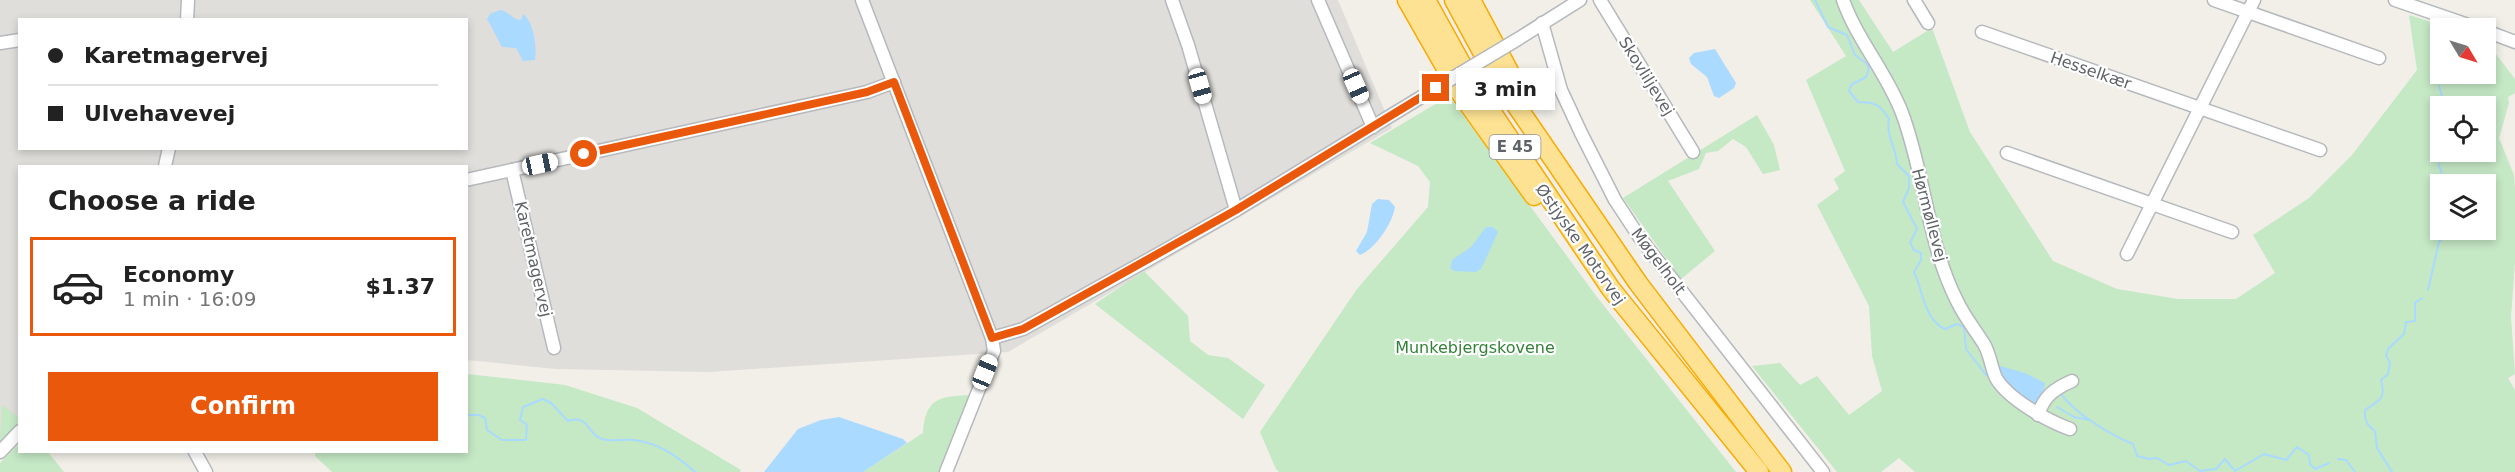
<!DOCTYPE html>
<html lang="en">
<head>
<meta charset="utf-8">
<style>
	:root { --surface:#fff; --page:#f6f6f6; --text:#222; --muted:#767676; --line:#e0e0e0; --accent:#ea580c }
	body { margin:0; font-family:"DejaVu Sans",sans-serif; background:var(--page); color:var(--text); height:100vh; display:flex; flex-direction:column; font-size:22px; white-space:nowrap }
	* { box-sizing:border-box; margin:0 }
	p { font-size:20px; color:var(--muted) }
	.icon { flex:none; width:33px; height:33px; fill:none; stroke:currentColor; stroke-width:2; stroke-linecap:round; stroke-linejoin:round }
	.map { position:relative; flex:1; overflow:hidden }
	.side { position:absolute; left:18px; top:165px; width:450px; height:288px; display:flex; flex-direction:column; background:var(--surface); border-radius:0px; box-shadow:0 3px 9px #0003 }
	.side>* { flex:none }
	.banner { position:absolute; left:18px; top:18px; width:450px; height:132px; border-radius:0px; box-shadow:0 3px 9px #0003; display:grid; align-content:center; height:132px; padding:0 30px; background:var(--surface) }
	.needle { width:39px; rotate:128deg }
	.fabs { position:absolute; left:2430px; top:18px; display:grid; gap:12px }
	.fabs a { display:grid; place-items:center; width:66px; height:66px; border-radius:0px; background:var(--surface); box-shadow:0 3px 9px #0003; font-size:30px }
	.end { position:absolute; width:27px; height:27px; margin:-14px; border:8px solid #ea580c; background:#fff; box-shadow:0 0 0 3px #fff }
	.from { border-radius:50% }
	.bubble { position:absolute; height:42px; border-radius:0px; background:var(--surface); box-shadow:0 3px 9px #0003; font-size:20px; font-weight:700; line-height:42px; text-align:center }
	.car { position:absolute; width:18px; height:36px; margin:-18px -9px; border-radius:8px; box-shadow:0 0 4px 2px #0007; background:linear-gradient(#fff 24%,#345 0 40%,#fff 0 76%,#345 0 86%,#fff 0) }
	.banner b { display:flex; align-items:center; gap:21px; height:57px; font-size:22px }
	.banner b+b { border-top:2px solid var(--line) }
	.banner i { width:15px; height:15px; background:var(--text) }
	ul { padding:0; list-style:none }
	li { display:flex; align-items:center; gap:18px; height:99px; margin:0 12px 9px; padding:0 18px; border:3px solid transparent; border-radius:0px }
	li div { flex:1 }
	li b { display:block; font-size:22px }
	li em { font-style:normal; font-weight:700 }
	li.active { border-color:var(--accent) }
	li>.icon { width:54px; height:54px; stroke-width:1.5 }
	h2 { padding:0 30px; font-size:27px; line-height:72px }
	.cta { display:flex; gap:12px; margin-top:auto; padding:12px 30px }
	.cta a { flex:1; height:69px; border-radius:0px; background:var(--accent); color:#fff; font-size:24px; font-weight:700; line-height:69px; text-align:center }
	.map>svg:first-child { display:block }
	.industrial { fill:#e0deda; fill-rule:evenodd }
	.green { fill:#c5e8c5; fill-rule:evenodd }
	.water { fill:#aadaff }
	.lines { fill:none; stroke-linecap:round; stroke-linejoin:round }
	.stream { stroke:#aadaff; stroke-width:2 }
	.minor-casing { stroke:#b5b8bc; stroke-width:15 }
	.highway-casing { stroke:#f9ab00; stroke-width:21 }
	.minor { stroke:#fff; stroke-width:12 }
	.highway { stroke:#fde293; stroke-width:18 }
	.minor-bridge-casing { stroke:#b5b8bc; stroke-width:15; stroke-linecap:butt }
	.minor-bridge { stroke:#fff; stroke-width:12 }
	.route { stroke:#ea580c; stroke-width:8 }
	.labels { text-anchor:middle; stroke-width:4.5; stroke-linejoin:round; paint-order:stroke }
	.shield { fill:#fff; stroke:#8f9295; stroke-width:1.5 }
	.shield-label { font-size:15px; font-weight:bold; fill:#5f6368 }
	.street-label { font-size:16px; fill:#5f6368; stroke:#fff }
	.park-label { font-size:16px; fill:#348238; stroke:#fff }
</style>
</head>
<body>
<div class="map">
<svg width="2515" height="472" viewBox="0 0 2515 472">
	<rect width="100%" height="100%" fill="#f1efe8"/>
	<path class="industrial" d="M0 0H1338L1392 128 1008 352 709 372 556 369 467 360 466 166H20L19 424 0 445ZM20 20H466V148H20Z"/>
	<g class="green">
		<path d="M1810 0H1859L1893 52 1932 28 1970 132 2053 261 2117 289 2178 299H2236L2275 273 2253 235 2309 198 2352 155 2417 70 2409 15 2450 28H2440V74H2486V41L2515 79V93L2508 97 2509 103 2499 138 2514 175 2515 189V262L2511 317 2515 374 2508 378 2515 390V472H1915L1899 458 1881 472H1837L1752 366 1780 363 1800 385 1817 376 1849 415 1882 391 1872 356 1869 306 1817 205 1839 189 1834 179 1845 171 1806 80 1846 56ZM2440 106H2486V152H2440ZM2440 184H2486V230H2440Z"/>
		<path d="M1449 96 1597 297 1736 472H1279L1276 469 1260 432 1357 289 1428 207 1430 182 1418 166 1370 143Z"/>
		<path d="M1757 115 1774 145 1780 170 1763 174 1746 147 1733 139 1718 151 1706 153 1699 169 1668 181 1715 251 1681 279 1623 198Z"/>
		<path d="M1144 271 1188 316 1190 341 1208 355 1228 358 1265 385 1243 419 1095 304Z"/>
		<path d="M467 374 565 385 637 408 741 470 740 472H332L315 456V452H466Z"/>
		<path d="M972 395 942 472H863L923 433C925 398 940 396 972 395Z"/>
		<path d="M2 405 19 418 20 422 0 442Z"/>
		<path d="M19 444 20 452H48L64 472H0V463Z"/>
	</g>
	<g class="water">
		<path d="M500 10C509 11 513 20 521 20L523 14C534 22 537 47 535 60L523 61 516 48 502 47 487 19 490 14Z"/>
		<path d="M1715 49 1736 83 1734 88 1719 98 1714 96 1707 77 1691 64 1689 58 1694 53Z"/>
		<path d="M1378 199 1389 200 1395 207C1392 224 1376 248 1360 255L1356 251 1367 232 1372 204Z"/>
		<path d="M1486 227H1493L1498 232 1481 269 1476 272 1454 271 1450 268 1452 260 1471 247Z"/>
		<path d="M2000 366 2025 373 2045 383 2042 396 2035 403C2019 400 2004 383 1997 369Z"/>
		<path d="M839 417 903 439 907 443 863 472H764L798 429 821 420Z"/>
	</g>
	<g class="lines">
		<g class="stream">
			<path d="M1815 0 1828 27 1847 35 1855 55 1866 63 1869 68 1866 77 1851 85 1849 91 1858 102C1874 102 1880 104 1889 119 1886 138 1896 146 1897 164L1909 176V188L1903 202 1917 229 1910 243 1914 250 1921 253V260L1914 272C1923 290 1924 320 1945 329L1957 324 1964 327 1966 349 1986 375 1990 376"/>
			<path d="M2439 86 2445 106"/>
			<path d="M2440 151 2439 166 2446 184"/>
			<path d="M2428 290 2439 242 2449 230"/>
			<path d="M2061 393C2071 411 2112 436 2133 444L2137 456 2149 459 2157 458 2169 465 2186 461 2200 471 2216 469 2225 459 2235 471 2264 454 2286 460 2297 447 2309 455 2310 464 2315 469 2329 463"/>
			<path d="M2057 407 2074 417 2090 420"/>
			<path d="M466 415H479L485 418 487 430 502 440H526L527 425 520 420 523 407 543 399 551 403 568 421C590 414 586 434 602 439 612 442 623 439 634 440 659 443 677 456 695 472"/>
			<path d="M2338 459 2346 460 2355 472"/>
			<path d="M2392 472 2377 448 2375 431C2367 425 2364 420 2365 410 2380 400 2386 399 2381 380L2388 374 2390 362 2386 356 2388 349 2404 334 2406 322 2415 321V303L2422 298"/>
		</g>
		<defs>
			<g id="minor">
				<path d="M862 0 992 338 994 351 946 472"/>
				<path d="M1172 0 1188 45 1236 210"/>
				<path d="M1318 0 1373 127"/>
				<path d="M1600 0 1693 152"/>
				<path d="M1843 0C1857 40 1887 73 1902 113 1925 174 1927 242 1957 301 1964 316 1975 330 1984 344 1990 354 1991 367 1996 378 2008 399 2048 421 2070 429"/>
				<path d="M1914 0 1928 23"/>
				<path d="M2214 0 2379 58"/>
				<path d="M2395 0 2477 28"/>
				<path d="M187 20 188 0"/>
				<path d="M1542 23 1561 90 1581 133 1615 200 1640 238 1823 472"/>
				<path d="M2486 31 2515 42"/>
				<path d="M1982 32 2320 150"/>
				<path d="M1518 39 1580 0"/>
				<path d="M0 43 20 40"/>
				<path d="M2007 153 2232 232"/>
				<path d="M165 166 169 148"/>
				<path d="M512 170 554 348"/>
				<path d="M466 180 867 92 894 82"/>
				<path d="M2127 254 2254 0"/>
				<path d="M992 338 1023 329 1153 257 1236 210 1436 88"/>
				<path d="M2038 415C2044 396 2054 389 2072 381"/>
				<path d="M0 452 20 431"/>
				<path d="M195 452 206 472"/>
			</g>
			<g id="highway">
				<path d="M1407 0 1459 91 1534 196"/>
				<path d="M1426 0 1472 83 1611 289 1759 472"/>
				<path d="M1454 0 1492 70 1638 283 1782 472"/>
				<path d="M1471 0 1521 94"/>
			</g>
		</defs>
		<use href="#minor" class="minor-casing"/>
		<use href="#highway" class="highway-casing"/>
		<use href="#minor" class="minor"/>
		<use href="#highway" class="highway"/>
		<defs>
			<path id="minor-bridge" d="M1436 88 1518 39"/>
		</defs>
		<use href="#minor-bridge" class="minor-bridge-casing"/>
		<use href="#minor-bridge" class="minor-bridge"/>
	</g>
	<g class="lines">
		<path class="route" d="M584 154 867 92 894 82 992 338 1023 329 1152 257 1236 210 1436 88"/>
	</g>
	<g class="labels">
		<rect class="shield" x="1489.5" y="135" width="51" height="24" rx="4.5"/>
		<g class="shield-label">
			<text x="1515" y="152">E 45</text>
		</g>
		<g class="street-label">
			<text transform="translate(2091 70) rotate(19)" y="6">Hesselkær</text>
			<text transform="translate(1647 76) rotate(58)" y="6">Skovliljevej</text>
			<text transform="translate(1930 215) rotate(75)" y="6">Hørmøllevej</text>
			<text transform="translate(1581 244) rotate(55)" y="6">Østjyske Motorvej</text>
			<text transform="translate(534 259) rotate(77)" y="6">Karetmagervej</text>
			<text transform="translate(1659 261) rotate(53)" y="6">Møgelholt</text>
		</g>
		<g class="park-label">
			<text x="1475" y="353">Munkebjergskovene</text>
		</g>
	</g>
</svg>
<div class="fabs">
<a><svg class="needle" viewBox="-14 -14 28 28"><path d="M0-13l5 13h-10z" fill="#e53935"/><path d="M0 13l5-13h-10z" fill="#767676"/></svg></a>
<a><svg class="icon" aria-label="locate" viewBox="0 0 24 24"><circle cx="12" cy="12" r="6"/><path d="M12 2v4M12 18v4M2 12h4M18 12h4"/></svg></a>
<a><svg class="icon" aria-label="layers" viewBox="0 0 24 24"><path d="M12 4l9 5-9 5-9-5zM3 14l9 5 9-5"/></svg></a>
</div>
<i class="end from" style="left:584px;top:154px"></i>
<i class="end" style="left:1436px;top:88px"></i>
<div class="bubble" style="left:1456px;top:68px;width:99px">3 min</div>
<i class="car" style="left:1200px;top:86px;rotate:164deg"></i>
<i class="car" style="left:1356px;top:86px;rotate:156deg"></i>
<i class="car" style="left:540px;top:164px;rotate:78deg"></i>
<i class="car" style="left:985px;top:372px;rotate:22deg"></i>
<div class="banner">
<b><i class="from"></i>Karetmagervej</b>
<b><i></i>Ulvehavevej</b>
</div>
<section class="side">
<h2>Choose a ride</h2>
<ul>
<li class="active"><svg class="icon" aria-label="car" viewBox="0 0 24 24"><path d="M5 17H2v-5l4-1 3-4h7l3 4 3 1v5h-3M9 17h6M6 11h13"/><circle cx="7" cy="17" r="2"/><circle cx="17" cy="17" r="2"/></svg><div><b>Economy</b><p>1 min · 16:09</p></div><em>$1.37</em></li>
</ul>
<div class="cta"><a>Confirm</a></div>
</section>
</div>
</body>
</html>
